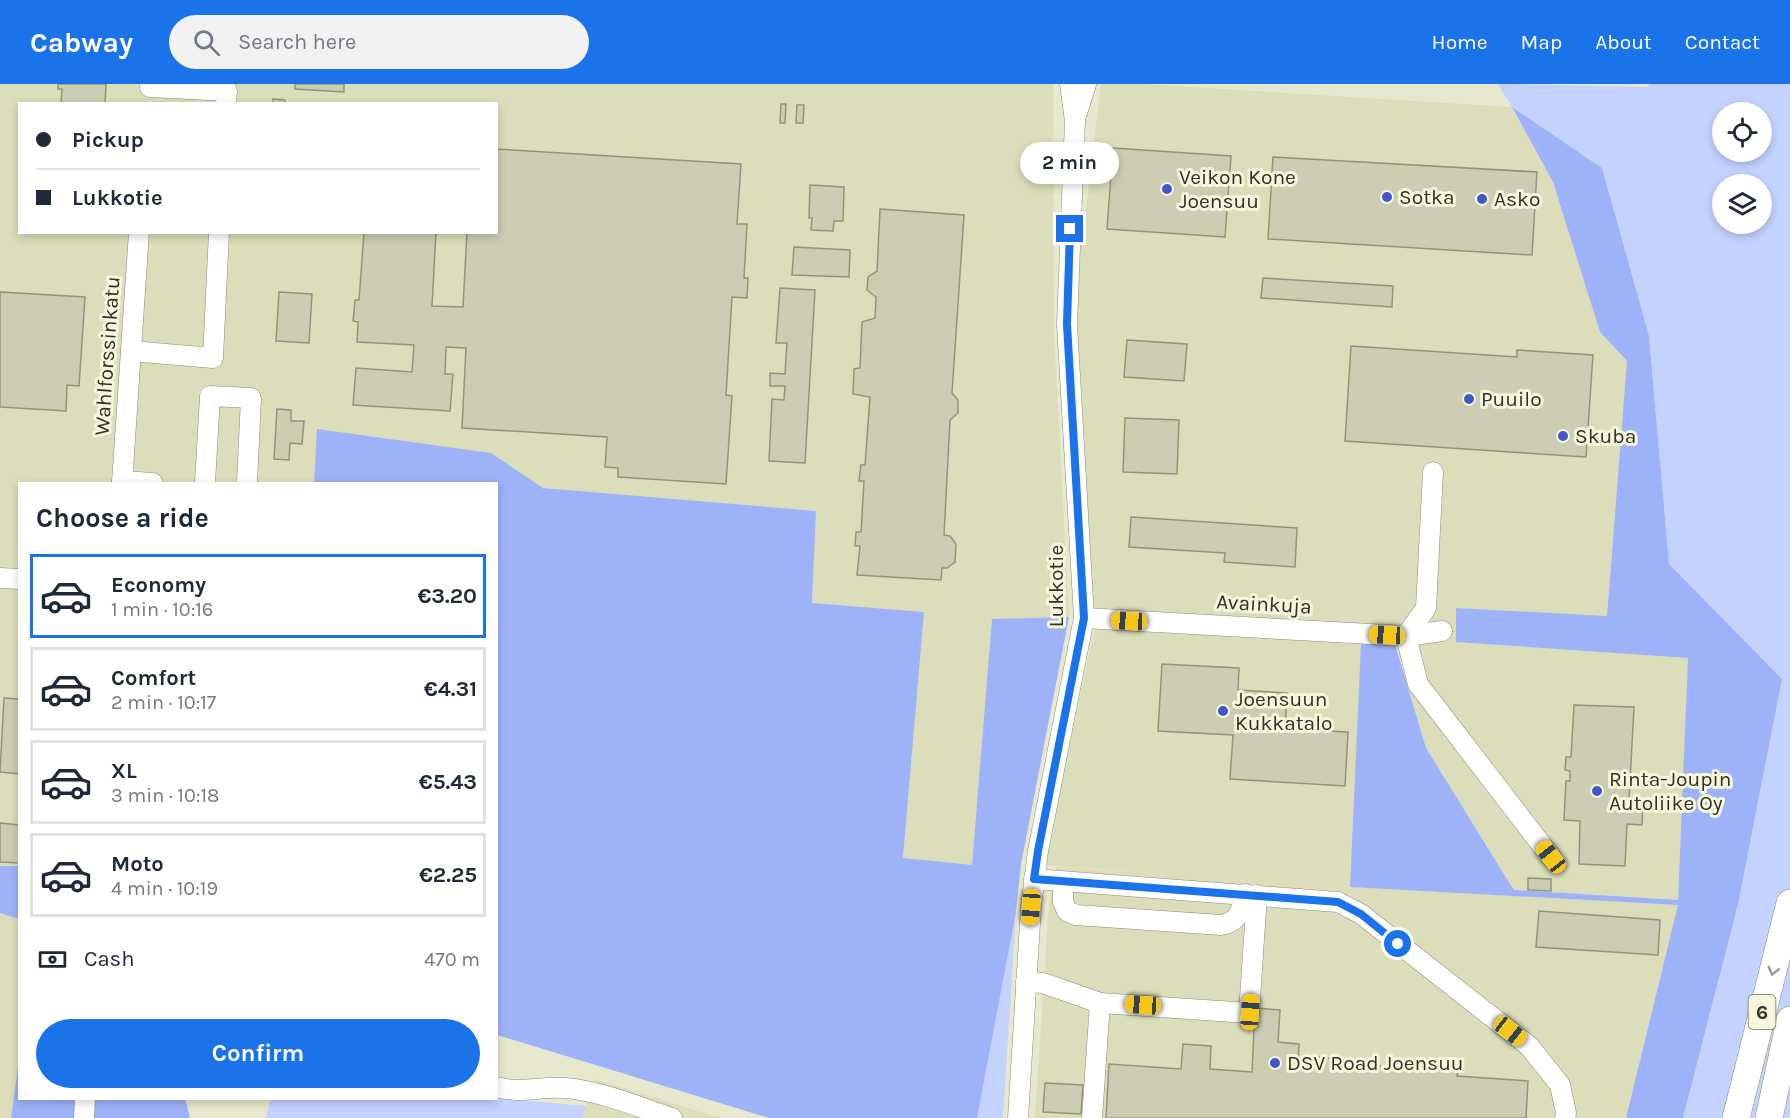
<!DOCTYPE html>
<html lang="en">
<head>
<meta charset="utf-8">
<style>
	:root { --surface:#fff; --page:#f2f2f3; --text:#1f2937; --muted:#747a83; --line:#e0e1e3; --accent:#1a73e8 }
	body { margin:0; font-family:Karla,sans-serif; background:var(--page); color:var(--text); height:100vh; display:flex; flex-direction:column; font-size:22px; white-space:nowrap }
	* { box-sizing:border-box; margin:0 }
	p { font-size:20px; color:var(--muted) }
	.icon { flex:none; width:33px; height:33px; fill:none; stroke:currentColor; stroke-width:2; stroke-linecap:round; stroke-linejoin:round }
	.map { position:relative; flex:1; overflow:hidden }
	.drawer { position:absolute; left:18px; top:398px; width:480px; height:618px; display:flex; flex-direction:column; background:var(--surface); border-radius:0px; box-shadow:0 3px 9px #0003 }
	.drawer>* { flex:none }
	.banner { position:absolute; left:18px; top:18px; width:480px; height:132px; border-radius:0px; box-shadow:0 3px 9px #0003; display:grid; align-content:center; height:132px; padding:0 18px; background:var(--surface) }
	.fabs { position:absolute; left:1712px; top:18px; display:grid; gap:12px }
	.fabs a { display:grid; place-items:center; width:60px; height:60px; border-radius:50%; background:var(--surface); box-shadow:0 3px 9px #0003; font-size:30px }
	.end { position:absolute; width:27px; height:27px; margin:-14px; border:8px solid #1a73e8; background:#fff; box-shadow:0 0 0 3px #fff }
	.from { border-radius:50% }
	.bubble { position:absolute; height:42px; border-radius:21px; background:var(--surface); box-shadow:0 3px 9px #0003; font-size:20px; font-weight:700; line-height:42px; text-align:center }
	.car { position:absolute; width:18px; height:36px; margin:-18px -9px; border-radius:8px; box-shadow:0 0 4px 2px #0007; background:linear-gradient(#f5c518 24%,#345 0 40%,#f5c518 0 76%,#345 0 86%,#f5c518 0) }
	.banner b { display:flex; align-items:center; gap:21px; height:57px; font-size:22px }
	.banner b+b { border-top:2px solid var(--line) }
	.banner i { width:15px; height:15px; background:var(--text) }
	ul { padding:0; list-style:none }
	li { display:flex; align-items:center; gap:18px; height:84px; margin:0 12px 9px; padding:0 6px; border:3px solid var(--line); border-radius:0px }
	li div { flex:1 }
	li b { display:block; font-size:22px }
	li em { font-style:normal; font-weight:700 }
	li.current { border-color:var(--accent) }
	li>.icon { width:54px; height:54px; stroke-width:1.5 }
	h2 { padding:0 18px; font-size:27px; line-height:72px }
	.pay { display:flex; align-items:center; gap:15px; height:66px; padding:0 18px; font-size:22px }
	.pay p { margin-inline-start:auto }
	.primary-button { display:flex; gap:12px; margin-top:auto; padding:12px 18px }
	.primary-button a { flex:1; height:69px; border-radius:36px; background:var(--accent); color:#fff; font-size:24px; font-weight:700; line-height:69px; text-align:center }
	header { display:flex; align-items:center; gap:36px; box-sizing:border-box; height:84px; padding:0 30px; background:var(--accent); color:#fff }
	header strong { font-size:28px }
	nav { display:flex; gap:33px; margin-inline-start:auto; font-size:21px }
	.search { width:420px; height:54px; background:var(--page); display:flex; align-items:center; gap:15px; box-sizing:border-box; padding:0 21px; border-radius:33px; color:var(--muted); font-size:22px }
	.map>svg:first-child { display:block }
	.built { fill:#dcddba; fill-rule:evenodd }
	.green { fill:#c3d2ff; fill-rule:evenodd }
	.forest { fill:#9db2f8 }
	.building { fill:#cccdb2; stroke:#93947b; stroke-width:1.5 }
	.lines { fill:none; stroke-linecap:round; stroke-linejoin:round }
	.minor-casing { stroke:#8b8b73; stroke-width:21 }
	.highway-casing { stroke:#8b8b73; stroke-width:28 }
	.minor { stroke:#fff; stroke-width:20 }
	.highway { stroke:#fff; stroke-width:27 }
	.oneway { stroke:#989894 }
	.route { stroke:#1a73e8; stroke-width:8 }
	.poi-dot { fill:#4257ca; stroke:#f5f6db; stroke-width:2 }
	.labels { text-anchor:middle; stroke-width:6; stroke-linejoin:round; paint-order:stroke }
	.shield { fill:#f5f6db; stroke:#6c6d5e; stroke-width:1.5 }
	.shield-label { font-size:20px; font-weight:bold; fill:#323228 }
	.poi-label { font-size:21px; fill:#323228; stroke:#f5f6db; text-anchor:start }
	.street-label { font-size:21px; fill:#323228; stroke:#f5f6db }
</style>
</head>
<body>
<header>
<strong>Cabway</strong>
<div class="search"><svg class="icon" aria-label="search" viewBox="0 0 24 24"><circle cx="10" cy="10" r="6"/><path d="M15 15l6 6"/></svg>Search here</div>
<nav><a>Home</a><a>Map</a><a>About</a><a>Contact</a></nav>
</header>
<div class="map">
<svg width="1790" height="1034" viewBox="0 0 1790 1034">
	<rect width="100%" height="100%" fill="#e8e8ce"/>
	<g class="built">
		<path d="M0 0H1053L1054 249 1069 533 992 535 972 782 903 774 924 528 812 519 816 427 543 404 491 369 318 346 314 399H20V1014L48 1034H0ZM20 20H496V148H20Z"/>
		<path d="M1101 0H1144L1512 23 1553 98 1600 248 1627 277 1607 532 1457 524V558L1688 574 1678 817 1515 806 1426 664 1396 560H1362L1351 803 1678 821 1626 1034H1035L1049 819 1056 783 1178 791 1043 781 1094 548 1076 208Z"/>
		<path d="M594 995 720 1034H582Z"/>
	</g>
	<g class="green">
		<path d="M1498 0 1648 3 1650 0H1790V1034H1683L1738 820 1782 595 1669 480 1649 252 1602 84 1512 23ZM1722 28H1761V68H1722ZM1722 100H1761V140H1722Z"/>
		<path d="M1016 828 1003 1034H977Z"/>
		<path d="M271 1014H497L586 1022 582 1034H266Z"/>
	</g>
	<g class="forest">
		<path d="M1512 23 1602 84 1649 252 1669 480 1782 595 1738 820 1683 1034H1626L1678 821 1350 803 1361 560H1395L1426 664 1514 806 1678 816 1688 574 1456 558V524L1607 532 1627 277 1600 248 1553 98Z"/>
		<path d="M317 345 491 369 543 404 816 427 812 519 924 528 903 774 972 781 992 535 1069 533 1021 780 1016 828 977 1034H769L497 951 496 399H314Z"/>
		<path d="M0 782H19V835L0 829Z"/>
		<path d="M19 976 20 1014H185L190 1034H11Z"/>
	</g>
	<g class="building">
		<path d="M58 0H106L105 20H61L62 5H58Z"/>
		<path d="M295 0H344V8L295 5Z"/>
		<path d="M273 15 285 16V20H273Z"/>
		<path d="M781 20H786L785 39H780Z"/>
		<path d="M797 21H804L803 39H796Z"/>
		<path d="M1113 64 1231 72 1225 153 1107 145Z"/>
		<path d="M496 65 741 80 737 140H747L744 194H748L747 214 732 213 726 311 732 312 726 400 618 393V384L605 383 607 353 462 344 466 264 446 263 445 290H453L450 327 353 321 356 284 412 288 414 261 357 258 358 238 353 237 355 216H359L364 148H436L432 222 463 223 467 148H496Z"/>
		<path d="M1273 73 1537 88 1532 171 1268 155Z"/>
		<path d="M810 101 844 103 843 137H834L833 147 811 146 812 134H809Z"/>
		<path d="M880 125 964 131 952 309 958 316V329L950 336 944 451 950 452 956 460 955 478 947 484H942L941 496 857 491 860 462H855L856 448H861L864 397H859L861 381H865L870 313 853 310 854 285 860 284 862 238 875 234 876 213 867 206 868 193 877 187Z"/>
		<path d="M794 163 850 166 849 193 792 191Z"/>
		<path d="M1263 194 1393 202 1392 223 1261 214Z"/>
		<path d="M780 204 815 206 805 379 769 377 772 315 784 316 785 302H770V289L785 290 787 259H776Z"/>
		<path d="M0 208 85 213 79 302 67 301 66 327 0 323Z"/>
		<path d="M279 208 312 210 309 259 276 257Z"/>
		<path d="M1127 256 1187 260 1184 297 1124 293Z"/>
		<path d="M1351 262 1517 273V266L1593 271 1586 373 1345 357Z"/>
		<path d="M277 325 291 326V337H304L302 360 290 359 289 376 274 375Z"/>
		<path d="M1125 334 1179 336 1177 390 1123 388Z"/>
		<path d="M1131 433 1297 444 1295 483 1224 478 1225 469 1129 463Z"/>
		<path d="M1162 580 1239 584 1238 606 1287 609 1285 645 1348 648 1345 702 1230 695 1233 651 1158 647Z"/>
		<path d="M4 614 20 615V690L0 688Z"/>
		<path d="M1574 621 1634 623 1629 717 1643 718 1642 741 1627 740 1625 782 1579 780 1580 737 1564 736 1566 697H1570V687L1565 686 1566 673H1571Z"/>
		<path d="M0 739 20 741V779L0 778Z"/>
		<path d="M1528 794 1551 795V807L1528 806Z"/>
		<path d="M1539 827 1660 836 1658 871 1536 863Z"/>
		<path d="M1255 924 1280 926 1278 958 1299 960 1298 983 1307 984 1308 972 1331 974 1330 979 1458 987 1457 992 1528 997 1526 1034H1106L1109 980 1181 985 1183 960 1211 962 1210 985 1252 988Z"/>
		<path d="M1045 999 1083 1001 1081 1030 1043 1028Z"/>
	</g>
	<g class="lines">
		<defs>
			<g id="minor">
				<path d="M150 3 227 7 226 20"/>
				<path d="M1076 32 1086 0"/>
				<path d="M131 267 213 274 219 148"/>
				<path d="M1433 388 1426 524 1406 552 1418 600 1551 773"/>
				<path d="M122 397 153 399"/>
				<path d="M122 399 139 148"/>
				<path d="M205 399 210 312 251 314 247 399"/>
				<path d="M0 494 20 495"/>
				<path d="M1084 534 1406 552 1442 547"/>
				<path d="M1034 795 1338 818 1361 830 1529 962 1560 1001 1566 1029 1565 1034"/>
				<path d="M1063 798V818L1067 827 1076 831 1221 841C1239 838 1241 827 1245 810"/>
				<path d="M1026 898 1043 899 1100 919"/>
				<path d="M496 1003C522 1010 542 1002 565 1004 602 1007 638 1023 672 1034"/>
				<path d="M84 1034 85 1014"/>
				<path d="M1018 1034 1031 823 1038 767 1084 534 1067 240 1075 37 1070 0"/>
				<path d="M1092 1034 1100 919 1249 929 1257 811"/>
			</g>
			<g id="highway">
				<path d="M1736 1034 1790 819"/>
				<path d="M1769 1034 1790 936"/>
			</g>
		</defs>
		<use href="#minor" class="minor-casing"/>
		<use href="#highway" class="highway-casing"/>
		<use href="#minor" class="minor"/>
		<use href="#highway" class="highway"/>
	</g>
	<defs><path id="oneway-chevron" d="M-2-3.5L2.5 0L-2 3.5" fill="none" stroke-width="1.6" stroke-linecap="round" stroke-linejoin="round" transform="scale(1.5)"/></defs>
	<use class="oneway" href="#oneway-chevron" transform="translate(1773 887) rotate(104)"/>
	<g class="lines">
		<path class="route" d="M1070 145 1067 240 1084 534 1038 767 1034 795 1338 818 1361 830 1398 860"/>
	</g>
	<g class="poi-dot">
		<circle cx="1167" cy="105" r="6"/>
		<circle cx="1387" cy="113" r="6"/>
		<circle cx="1482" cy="115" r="6"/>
		<circle cx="1469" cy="315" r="6"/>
		<circle cx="1563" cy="352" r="6"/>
		<circle cx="1223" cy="627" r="6"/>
		<circle cx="1597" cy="707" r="6"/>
		<circle cx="1275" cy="979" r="6"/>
	</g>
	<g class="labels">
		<rect class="shield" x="1748.5" y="911" width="27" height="34" rx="4.5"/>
		<g class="shield-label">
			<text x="1762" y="935">6</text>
		</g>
		<g class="poi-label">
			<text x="1179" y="100">Veikon Kone<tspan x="1179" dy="24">Joensuu</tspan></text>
			<text x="1399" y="120">Sotka</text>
			<text x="1494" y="122">Asko</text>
			<text x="1481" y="322">Puuilo</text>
			<text x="1575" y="359">Skuba</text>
			<text x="1235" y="622">Joensuun<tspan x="1235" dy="24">Kukkatalo</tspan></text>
			<text x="1609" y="702">Rinta-Joupin<tspan x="1609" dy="24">Autoliike Oy</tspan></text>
			<text x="1287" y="986">DSV Road Joensuu</text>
		</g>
		<g class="street-label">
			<text transform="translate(107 272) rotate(-86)" y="7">Wahlforssinkatu</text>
			<text transform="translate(1056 502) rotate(-90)" y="7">Lukkotie</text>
			<text transform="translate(1264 520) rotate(3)" y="7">Avainkuja</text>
		</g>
	</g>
</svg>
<div class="fabs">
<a><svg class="icon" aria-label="locate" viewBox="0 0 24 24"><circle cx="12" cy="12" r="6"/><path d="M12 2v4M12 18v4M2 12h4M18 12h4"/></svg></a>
<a><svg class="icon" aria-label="layers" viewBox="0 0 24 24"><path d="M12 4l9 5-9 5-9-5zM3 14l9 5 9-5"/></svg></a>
</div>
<i class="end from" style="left:1398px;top:860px"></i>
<i class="end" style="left:1070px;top:145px"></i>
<div class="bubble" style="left:1020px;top:58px;width:99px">2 min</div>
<i class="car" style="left:1129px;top:537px;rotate:273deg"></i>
<i class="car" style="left:1387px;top:551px;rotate:273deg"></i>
<i class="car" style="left:1551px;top:773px;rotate:322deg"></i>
<i class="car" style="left:1031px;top:823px;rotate:184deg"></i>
<i class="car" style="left:1143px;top:921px;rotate:274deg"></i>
<i class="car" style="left:1250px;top:928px;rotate:4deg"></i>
<i class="car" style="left:1510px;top:947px;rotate:128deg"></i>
<div class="banner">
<b><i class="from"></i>Pickup</b>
<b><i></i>Lukkotie</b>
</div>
<section class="drawer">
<h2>Choose a ride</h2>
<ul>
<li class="current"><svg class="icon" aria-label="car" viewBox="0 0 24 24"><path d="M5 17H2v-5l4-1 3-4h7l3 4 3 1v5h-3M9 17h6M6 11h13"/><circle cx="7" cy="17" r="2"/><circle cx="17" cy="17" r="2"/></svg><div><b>Economy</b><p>1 min · 10:16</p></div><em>€3.20</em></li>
<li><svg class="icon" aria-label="car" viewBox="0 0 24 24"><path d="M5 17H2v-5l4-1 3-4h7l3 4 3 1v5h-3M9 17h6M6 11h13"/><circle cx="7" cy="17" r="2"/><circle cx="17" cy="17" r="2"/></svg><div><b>Comfort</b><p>2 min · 10:17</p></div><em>€4.31</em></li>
<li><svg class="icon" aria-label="car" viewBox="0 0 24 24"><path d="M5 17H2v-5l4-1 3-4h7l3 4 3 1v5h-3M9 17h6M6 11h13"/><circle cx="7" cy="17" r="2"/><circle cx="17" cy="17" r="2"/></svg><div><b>XL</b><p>3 min · 10:18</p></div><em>€5.43</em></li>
<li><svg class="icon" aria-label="car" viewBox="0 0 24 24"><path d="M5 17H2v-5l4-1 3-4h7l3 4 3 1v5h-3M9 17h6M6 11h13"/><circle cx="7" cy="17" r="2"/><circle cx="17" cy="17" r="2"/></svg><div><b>Moto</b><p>4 min · 10:19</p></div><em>€2.25</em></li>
</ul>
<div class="pay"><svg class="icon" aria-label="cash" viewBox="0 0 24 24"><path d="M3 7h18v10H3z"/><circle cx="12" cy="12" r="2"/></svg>Cash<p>470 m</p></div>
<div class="primary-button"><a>Confirm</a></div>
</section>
</div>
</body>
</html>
